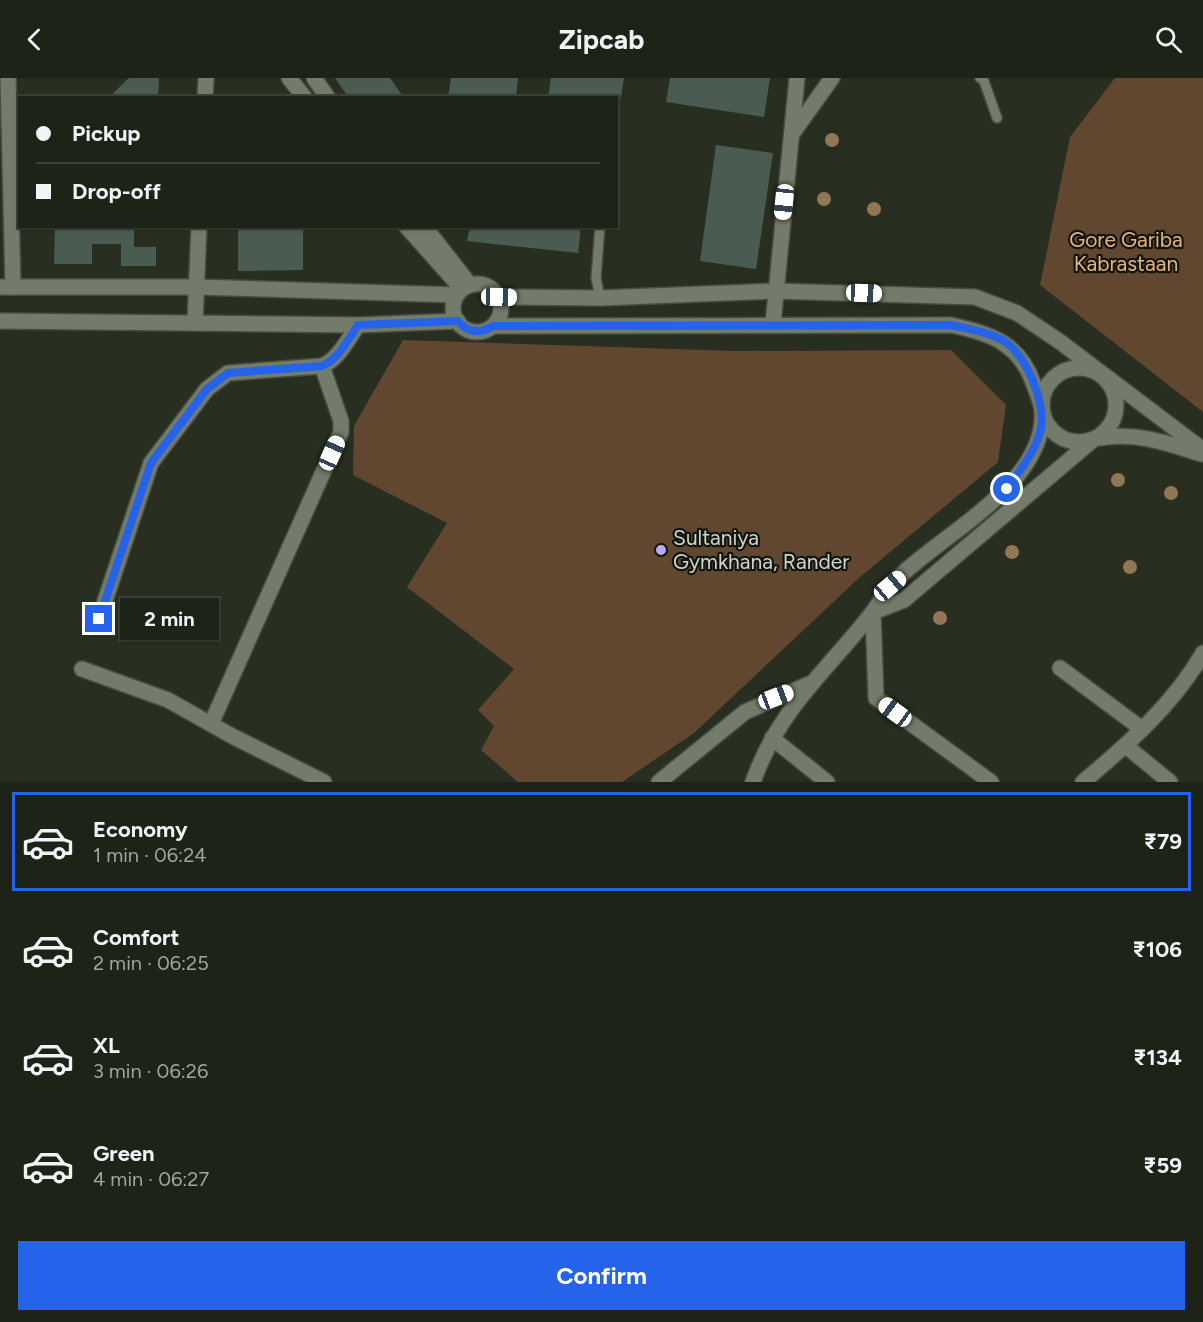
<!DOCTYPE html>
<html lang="en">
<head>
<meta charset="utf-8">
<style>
	:root { --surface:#1e2318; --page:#2b2f25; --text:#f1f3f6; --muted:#a1a4a2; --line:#3c4037; --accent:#2563eb }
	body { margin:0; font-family:Figtree,sans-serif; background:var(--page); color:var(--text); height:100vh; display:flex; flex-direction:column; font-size:22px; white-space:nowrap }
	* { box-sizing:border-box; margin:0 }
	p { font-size:20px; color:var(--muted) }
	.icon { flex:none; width:33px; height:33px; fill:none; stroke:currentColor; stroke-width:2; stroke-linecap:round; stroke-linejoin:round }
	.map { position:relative; height:704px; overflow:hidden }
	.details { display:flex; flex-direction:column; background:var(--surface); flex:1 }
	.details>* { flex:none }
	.guide { position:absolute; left:18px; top:18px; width:600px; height:132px; border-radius:0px; box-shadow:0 2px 4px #0004,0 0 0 2px var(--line); display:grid; align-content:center; height:132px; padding:0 18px; background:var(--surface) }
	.end { position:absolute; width:27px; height:27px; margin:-14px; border:8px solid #2563eb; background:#fff; box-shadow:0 0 0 3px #fff }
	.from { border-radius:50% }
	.bubble { position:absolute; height:42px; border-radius:0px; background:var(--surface); box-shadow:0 2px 4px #0004,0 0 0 2px var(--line); font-size:20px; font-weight:700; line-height:42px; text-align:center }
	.car { position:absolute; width:18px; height:36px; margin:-18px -9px; border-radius:8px; box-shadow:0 0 4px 2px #0007; background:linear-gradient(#fff 24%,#345 0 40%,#fff 0 76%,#345 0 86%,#fff 0) }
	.guide b { display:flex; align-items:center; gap:21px; height:57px; font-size:22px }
	.guide b+b { border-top:2px solid var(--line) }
	.guide i { width:15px; height:15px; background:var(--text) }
	ul { padding:10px 0 0; list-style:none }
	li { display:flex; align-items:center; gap:18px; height:99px; margin:0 12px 9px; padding:0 6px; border:3px solid transparent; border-radius:0px }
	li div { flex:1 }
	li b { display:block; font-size:22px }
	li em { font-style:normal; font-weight:700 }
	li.active { border-color:var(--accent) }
	li>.icon { width:54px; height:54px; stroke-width:1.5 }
	.cta { display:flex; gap:12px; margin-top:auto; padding:12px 18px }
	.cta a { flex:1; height:69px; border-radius:0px; background:var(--accent); color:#fff; font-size:24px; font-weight:700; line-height:69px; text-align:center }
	header { display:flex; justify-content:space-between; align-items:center; height:78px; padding:0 18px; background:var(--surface); font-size:27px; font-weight:700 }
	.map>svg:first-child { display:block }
	.green { fill:#61472f }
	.building { fill:#4a5c52 }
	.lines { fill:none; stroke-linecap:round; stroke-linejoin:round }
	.lane-casing { stroke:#464c3f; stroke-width:12 }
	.street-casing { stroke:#464c3f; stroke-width:18 }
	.secondary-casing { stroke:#464c3f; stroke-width:18 }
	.lane { stroke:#737c6a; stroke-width:9 }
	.street { stroke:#737c6a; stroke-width:15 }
	.secondary { stroke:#737c6a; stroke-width:15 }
	.tree { fill:#917756 }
	.route { stroke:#2563eb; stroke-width:8 }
	.poi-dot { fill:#b6acf8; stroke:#13160f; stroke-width:2 }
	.labels { text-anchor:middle; stroke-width:4.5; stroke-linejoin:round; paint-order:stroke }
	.park-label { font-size:21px; fill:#e7b282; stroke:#13160f }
	.poi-label { font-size:21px; fill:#d0d4cb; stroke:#13160f; text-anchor:start }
</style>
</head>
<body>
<header><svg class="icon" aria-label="back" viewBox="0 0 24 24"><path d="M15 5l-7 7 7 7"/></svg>Zipcab<svg class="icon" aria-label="search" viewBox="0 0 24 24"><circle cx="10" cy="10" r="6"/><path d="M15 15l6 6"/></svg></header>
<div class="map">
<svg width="1203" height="704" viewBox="0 0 1203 704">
	<rect width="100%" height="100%" fill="#282f20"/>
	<g class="green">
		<path d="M1115 0H1203V334L1040 207 1070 59Z"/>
		<path d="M403 262 735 273 951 272 1006 327 998 384 860 499 694 655 622 704H518L481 672 494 648 478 632 514 591 407 509 447 445 353 397 354 348Z"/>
	</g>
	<g class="building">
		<path d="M129 0H159L158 20H108Z"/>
		<path d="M335 0H390L404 20H349Z"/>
		<path d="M451 0H518L516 20H448Z"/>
		<path d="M551 0H624L619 29H616V20H548Z"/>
		<path d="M670 0H770L764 39 666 24Z"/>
		<path d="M716 67 773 75 756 191 700 183Z"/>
		<path d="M55 148H134V169H156V188H121V166H92V186H54Z"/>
		<path d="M238 148H303V192L238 193Z"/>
		<path d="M470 148H581L578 175 467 163Z"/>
	</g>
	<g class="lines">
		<defs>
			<g id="lane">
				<path d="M980 0 984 3 997 40"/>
				<path d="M600 220 596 200 600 148"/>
			</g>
			<g id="street">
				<path d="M8 0 13 209"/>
				<path d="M205 20 206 0"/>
				<path d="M792 56 832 0"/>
				<path d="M195 245 199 148"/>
				<path d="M773 246 797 0"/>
				<path d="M873 534 876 620 991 704"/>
				<path d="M99 541 151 385 207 311 228 295 322 288C339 281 348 261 358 247"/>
				<path d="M1060 590 1142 651"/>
				<path d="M82 591 168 622 232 658 324 704"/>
				<path d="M211 646 341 354V343L322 288"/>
				<path d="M772 660 827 704"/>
				<path d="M1126 668 1170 704"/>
				<path d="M659 704 745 634 809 606"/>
				<path d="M1083 704C1128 666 1173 627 1203 575"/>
			</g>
			<g id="secondary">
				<path d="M289 0 305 20"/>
				<path d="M314 0 328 20"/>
				<path d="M406 148 462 211"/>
				<path d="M424 148 467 203"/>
				<circle cx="477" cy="230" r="24"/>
				<path d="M0 209H196L457 217"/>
				<path d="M499 219 600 220 774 213 975 219 1017 235 1059 263 1203 372"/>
				<path d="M0 243 358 247 458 243"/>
				<path d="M493 248 951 247C990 255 1020 265 1034 307 1037 315 1041 324 1042 332 1048 408 933 460 890 508 883 516 879 527 872 535 826 594 779 630 753 704"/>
				<circle cx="1079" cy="327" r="37"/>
				<path d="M873 534 904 522 1094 361C1133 353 1165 364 1201 376"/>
			</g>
		</defs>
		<use href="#lane" class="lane-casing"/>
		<use href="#street" class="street-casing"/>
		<use href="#secondary" class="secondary-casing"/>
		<use href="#lane" class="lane"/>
		<use href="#street" class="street"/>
		<use href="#secondary" class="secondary"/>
	</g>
	<g class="tree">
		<circle cx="832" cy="62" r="7"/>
		<circle cx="824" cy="121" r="7"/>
		<circle cx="874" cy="131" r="7"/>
		<circle cx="1118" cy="402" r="7"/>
		<circle cx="1171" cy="415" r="7"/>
		<circle cx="1012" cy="474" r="7"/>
		<circle cx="1130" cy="489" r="7"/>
		<circle cx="940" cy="540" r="7"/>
	</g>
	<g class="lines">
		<path class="route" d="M99 541 151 385 207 311 228 295 322 288C339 281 348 261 358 247L458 243C468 255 480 256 493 248L951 247C968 251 989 254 1004 263 1027 278 1045 324 1041 350 1037 372 1019 393 1007 411"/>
	</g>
	<circle class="poi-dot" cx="661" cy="472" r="6"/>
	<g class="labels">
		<g class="park-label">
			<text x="1126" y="169">Gore Gariba<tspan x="1126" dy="24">Kabrastaan</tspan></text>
		</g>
		<g class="poi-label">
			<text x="673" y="467">Sultaniya<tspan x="673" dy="24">Gymkhana, Rander</tspan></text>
		</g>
	</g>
</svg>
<i class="end from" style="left:1007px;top:411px"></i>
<i class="end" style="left:99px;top:541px"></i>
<div class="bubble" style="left:120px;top:520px;width:99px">2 min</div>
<i class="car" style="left:784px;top:124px;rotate:186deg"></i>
<i class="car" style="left:864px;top:215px;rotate:92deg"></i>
<i class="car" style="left:499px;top:219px;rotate:91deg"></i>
<i class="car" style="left:332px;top:375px;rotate:24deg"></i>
<i class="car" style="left:890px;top:508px;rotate:50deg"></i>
<i class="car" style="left:776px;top:619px;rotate:69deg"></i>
<i class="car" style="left:895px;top:634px;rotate:306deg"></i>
<div class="guide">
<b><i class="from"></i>Pickup</b>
<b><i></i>Drop-off</b>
</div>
</div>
<section class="details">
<ul>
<li class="active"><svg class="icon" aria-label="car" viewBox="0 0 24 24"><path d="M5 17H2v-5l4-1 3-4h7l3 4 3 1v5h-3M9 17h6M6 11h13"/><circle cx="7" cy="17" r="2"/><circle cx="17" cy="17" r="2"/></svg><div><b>Economy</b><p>1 min · 06:24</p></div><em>₹79</em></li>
<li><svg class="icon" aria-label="car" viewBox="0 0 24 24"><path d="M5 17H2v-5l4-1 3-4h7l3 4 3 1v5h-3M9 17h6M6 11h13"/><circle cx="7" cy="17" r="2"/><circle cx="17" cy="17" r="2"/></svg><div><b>Comfort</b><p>2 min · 06:25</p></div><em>₹106</em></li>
<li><svg class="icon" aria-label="car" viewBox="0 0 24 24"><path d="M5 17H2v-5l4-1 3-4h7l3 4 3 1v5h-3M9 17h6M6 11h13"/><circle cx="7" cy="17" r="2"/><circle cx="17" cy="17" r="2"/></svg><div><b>XL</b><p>3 min · 06:26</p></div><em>₹134</em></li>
<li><svg class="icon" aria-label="car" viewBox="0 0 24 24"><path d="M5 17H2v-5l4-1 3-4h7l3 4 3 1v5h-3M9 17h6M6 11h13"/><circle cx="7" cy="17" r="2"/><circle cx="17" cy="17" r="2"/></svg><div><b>Green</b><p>4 min · 06:27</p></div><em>₹59</em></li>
</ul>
<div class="cta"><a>Confirm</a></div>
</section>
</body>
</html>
